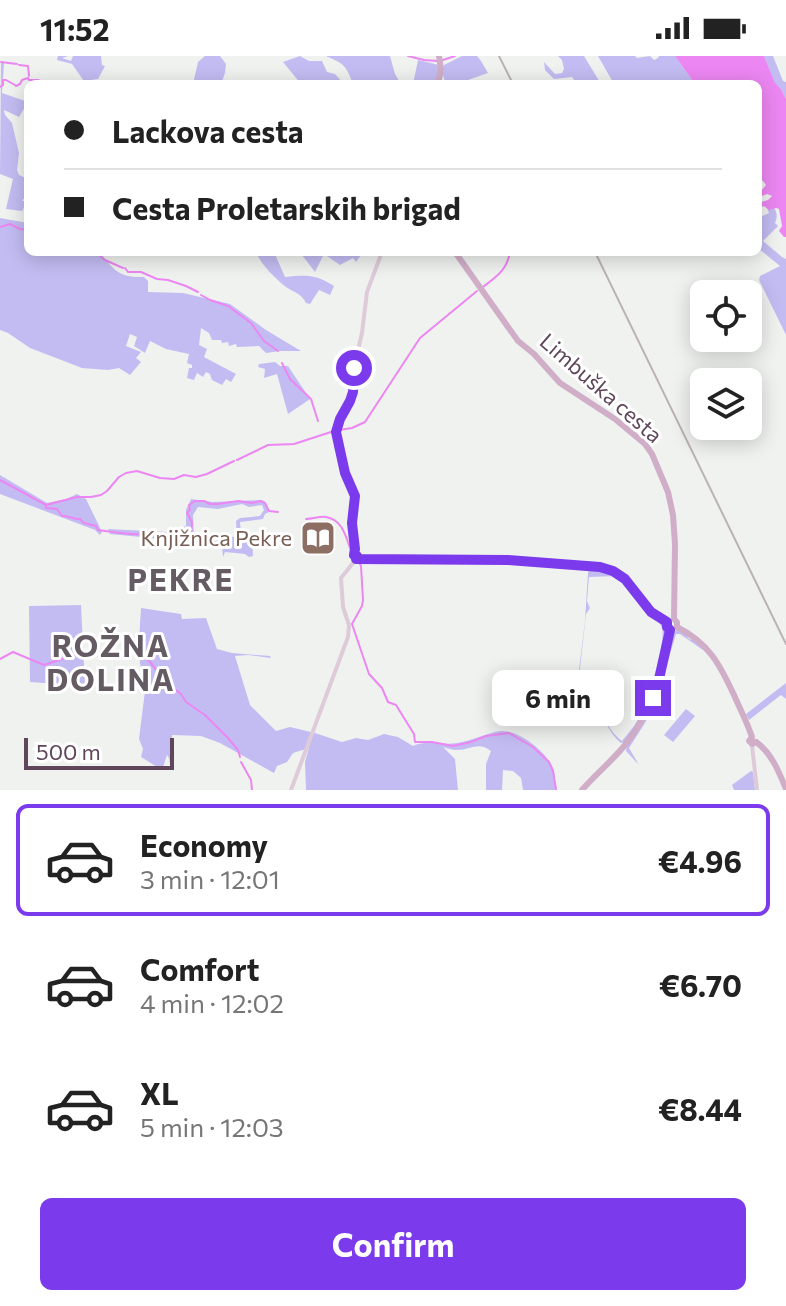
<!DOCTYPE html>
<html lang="en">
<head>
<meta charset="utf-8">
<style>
	:root { --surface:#fff; --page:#f6f6f6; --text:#222; --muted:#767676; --line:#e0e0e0; --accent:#7c3aed }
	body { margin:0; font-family:Commissioner,sans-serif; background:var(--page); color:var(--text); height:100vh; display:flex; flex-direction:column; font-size:30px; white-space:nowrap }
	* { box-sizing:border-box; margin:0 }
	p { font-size:26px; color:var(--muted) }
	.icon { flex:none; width:44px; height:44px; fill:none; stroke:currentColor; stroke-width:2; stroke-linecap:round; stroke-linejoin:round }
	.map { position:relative; height:734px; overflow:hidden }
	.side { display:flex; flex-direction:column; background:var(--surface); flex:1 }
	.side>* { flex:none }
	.guide { position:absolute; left:24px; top:24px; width:738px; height:176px; border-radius:12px; box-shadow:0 4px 20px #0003; display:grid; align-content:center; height:176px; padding:0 40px; background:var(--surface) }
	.buttons { position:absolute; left:690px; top:224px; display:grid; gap:16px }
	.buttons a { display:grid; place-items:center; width:72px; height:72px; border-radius:12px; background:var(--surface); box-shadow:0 4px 20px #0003; font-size:40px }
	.scale { position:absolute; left:24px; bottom:20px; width:150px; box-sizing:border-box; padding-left:8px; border:4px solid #5f465a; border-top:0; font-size:22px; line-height:28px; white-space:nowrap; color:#5f465a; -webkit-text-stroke:6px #fff; paint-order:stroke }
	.end { position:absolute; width:36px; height:36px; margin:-18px; border:10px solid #7c3aed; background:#fff; box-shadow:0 0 0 4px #fff }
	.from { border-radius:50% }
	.bubble { position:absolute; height:56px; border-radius:12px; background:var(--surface); box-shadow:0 4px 20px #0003; font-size:26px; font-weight:700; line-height:56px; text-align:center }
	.guide b { display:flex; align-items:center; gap:28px; height:76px; font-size:30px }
	.guide b+b { border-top:2px solid var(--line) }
	.guide i { width:20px; height:20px; background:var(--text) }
	ul { padding:14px 0 0; list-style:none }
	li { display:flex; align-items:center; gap:24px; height:112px; margin:0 16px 12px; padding:0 24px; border:4px solid transparent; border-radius:12px }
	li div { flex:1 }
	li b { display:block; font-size:30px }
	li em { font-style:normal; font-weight:700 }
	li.selected { border-color:var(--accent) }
	li>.icon { width:72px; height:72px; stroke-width:1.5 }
	.cta { display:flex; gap:16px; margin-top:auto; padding:16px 40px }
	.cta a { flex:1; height:92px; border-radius:12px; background:var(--accent); color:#fff; font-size:32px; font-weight:700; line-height:92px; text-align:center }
	.status { display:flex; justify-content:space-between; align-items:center; height:56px; padding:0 40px; background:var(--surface); direction:ltr }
	.status svg { height:22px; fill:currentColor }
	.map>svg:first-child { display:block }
	.green { fill:#c3bcf2; fill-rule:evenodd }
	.water { fill:#ec86f2 }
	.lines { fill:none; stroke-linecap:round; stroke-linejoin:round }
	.stream { stroke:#ec86f2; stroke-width:2 }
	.minor { stroke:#decbda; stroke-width:4 }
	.major { stroke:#d0aec8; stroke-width:6 }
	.rail { stroke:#bbb2b7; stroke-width:2 }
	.route { stroke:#7c3aed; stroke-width:10 }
	.labels { text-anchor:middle; stroke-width:6; stroke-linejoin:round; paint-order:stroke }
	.street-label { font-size:22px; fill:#5f465a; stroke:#fff }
	.education-label { font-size:22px; fill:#785e54; stroke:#fff; text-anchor:end }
	.district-label { font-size:30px; font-weight:bold; letter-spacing:2px; fill:#655c63; stroke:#fff }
</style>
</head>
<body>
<div class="status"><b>11:52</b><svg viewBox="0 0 49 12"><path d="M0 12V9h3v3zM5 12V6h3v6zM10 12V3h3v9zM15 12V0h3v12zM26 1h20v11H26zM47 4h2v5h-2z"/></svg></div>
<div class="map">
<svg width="786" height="734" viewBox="0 0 786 734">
	<rect width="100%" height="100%" fill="#f0f2f0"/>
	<g class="green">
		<path d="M58 0H68L62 2 71 5 73 0H101L102 9 105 10 98 23 84 25 72 8 57 4Z"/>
		<path d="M205 0H220L226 8 225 17 221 28H193L198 6Z"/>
		<path d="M300 0 309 5H322L327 16 335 18 344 28H301L283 6Z"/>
		<path d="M326 0H390L395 18 401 28H353C346 9 344 8 326 0Z"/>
		<path d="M462 0H477L481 5 488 17 468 24 445 26 443 19 441 25 444 9Z"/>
		<path d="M558 0H584L601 28H577L572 21 554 23 545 14 544 6 555 18 562 17 564 13 562 4Z"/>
		<path d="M598 0H635L637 2 650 0 654 4 658 2 659 0H675L695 28H614Z"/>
		<path d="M764 0H773L783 25 786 26V43L781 33 775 28Z"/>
		<path d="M418 4 439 9 436 28H413Z"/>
		<path d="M1 7H4L2 37 28 46V51H25L19 61 4 54 5 59 12 67 19 97 17 114 19 119 28 123V137L22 145H28L22 155 6 153 13 123 0 118Z"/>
		<path d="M773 150C777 156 778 160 775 167L778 170 763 185 782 201 786 203V279L759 224 760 220 780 210 758 192V162L769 157 767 152Z"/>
		<path d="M0 162 28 167V196H100C114 215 120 222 144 221L148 225V236L183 237 230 248 266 274 301 295H280L266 297 259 290 237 291 236 288 229 290 228 286 222 287 221 284H212L209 277 201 272 199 289 207 293 204 301 236 318 231 326 226 323 222 329 212 324 210 318 206 316 203 321 197 317 194 324 187 322 189 312H192V309L187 307 189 298 166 293 150 285 145 297 134 290 137 281 130 278 126 290 141 296 136 302 141 306 130 319 119 312 108 314 82 312 30 292 8 277 0 274Z"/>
		<path d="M256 196H274L285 221C307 219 315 218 334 230L330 239 319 234 310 248 306 247C301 237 295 237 286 231 275 222 261 209 256 196Z"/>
		<path d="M283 196H357L361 199 356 206 353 202 340 209 324 198 315 216 302 199 285 200Z"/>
		<path d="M275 306 280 310H288L310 343 288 358 277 318 264 322 265 313 258 311 259 308Z"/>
		<path d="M0 419 47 447 66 443 77 438 86 443 102 476 100 479 95 474 0 438Z"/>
		<path d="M191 443 213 446 261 444 265 446 269 456 265 458 263 463 240 466 241 479 252 481 253 500 249 501 245 498 225 496 223 501 222 489 110 478 108 473 168 476 186 470V454ZM242 448 249 451 262 449 264 454 260 460 240 462 236 465 237 480 215 485 211 481 205 483 194 481 193 459 198 451 218 453Z"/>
		<path d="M595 511 607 514 623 522 647 553 663 567 666 580 662 590C665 607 652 643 644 659 639 668 631 677 624 686L621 687C608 677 606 663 595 650 589 642 581 638 577 630L585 565 588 517 590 512ZM617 520C630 529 636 542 645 554 650 560 660 565 662 572 665 581 656 619 652 628H650V639L643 648 641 658 634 670 622 685C609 676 605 661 595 649 589 642 582 638 578 630L586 558 590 552 587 545 589 521Z"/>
		<path d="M81 549 85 630 30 626 29 550Z"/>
		<path d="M141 552 181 558 182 563 206 562 217 593 232 597 270 600 271 602 248 599 235 600 250 649 276 675 290 671 315 677 342 686 356 682 368 684 384 678 398 681 413 690C427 683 442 690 457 687 472 685 486 677 500 675 518 673 549 697 554 715 555 721 555 728 557 734H523L521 722 513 715 503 714 502 734H486V708L491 695C478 685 471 694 457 694 452 694 447 692 443 691L455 703 458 734H306L305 706 309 692 293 697 287 706 277 710 274 717 220 687 201 680 172 679 173 707 170 708 169 702 167 699 162 714 141 701 143 693 139 683 146 627 140 608 139 586Z"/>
		<path d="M676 574 685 578 689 583 693 584 705 593 703 594 680 578H676L656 645 645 667 629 692 639 709 626 695 627 689 643 667 672 579Z"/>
		<path d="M786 627V643L781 639 749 664 746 658Z"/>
		<path d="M686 653 695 660 673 686 664 679Z"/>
		<path d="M751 715 753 716 755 734H734L732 729Z"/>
	</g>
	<path class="water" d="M675 0H764L775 27 781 33 786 43V181H784L779 175 782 170 779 153 776 152 769 154 764 150 758 153V147L768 144 772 140 767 138 762 140 760 136 766 129 763 125 758 122V28H695Z"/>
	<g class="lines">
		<g class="stream">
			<path d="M408 0 424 4 438 5"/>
			<path d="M443 4 455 0"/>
			<path d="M1 6 17 8"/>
			<path d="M19 9 28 10 29 20"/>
			<path d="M16 30 20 28 22 24 28 22 29 24H38L46 28"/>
			<path d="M0 31 3 29V24H6L15 29"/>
			<path d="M0 171 10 168 20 173 28 174"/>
			<path d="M95 196 105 204 123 212"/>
			<path d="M125 212 128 216H141L157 223 168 224 186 230 198 236"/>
			<path d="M483 231C497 220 507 214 510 196"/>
			<path d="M201 239 210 244 228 250 251 267 264 285 278 295"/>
			<path d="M282 307 290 323 311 343 318 365"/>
			<path d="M339 374 352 372 365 366 420 282 477 235"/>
			<path d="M237 404 268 389 294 388 331 376"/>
			<path d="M0 424 46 449 77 441H91L101 439 107 435 119 421 126 417 137 415 160 422 174 423 184 419 196 421 207 418 234 405"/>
			<path d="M46 449V452L57 453 62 460C69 459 73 464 80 463L84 467 96 470 98 474C118 477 146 481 164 477L167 479H173L176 474 191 478 192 466 187 457 190 454 189 449 195 445H204L210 448H218L238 445 252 447 261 445 265 447 269 455 278 456"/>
			<path d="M306 463C313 463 320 460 326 461 344 464 346 483 352 497"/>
			<path d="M359 506 361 510 363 544 362 550 352 568 369 618 382 632 388 646 396 649 414 678 415 686H432L453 690 471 686 486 680 509 677 533 691 549 706 553 715 556 734"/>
			<path d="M124 596H139L150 606 167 627 181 638 186 646 205 659 228 682 238 694 240 701"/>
			<path d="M0 603 13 596 44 609 80 597 122 596"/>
			<path d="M241 706 251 724 252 734"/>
		</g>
		<g class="minor">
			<path d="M357 501 352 470 355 440 343 409 336 374 340 363 350 345 353 336V315L362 277 367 236 382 196"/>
			<path d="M356 503 508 504 600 511C637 520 637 551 667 566"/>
			<path d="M752 689 757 734"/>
			<path d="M291 734 348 581 349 569 343 551 341 522 357 502"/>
		</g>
		<g class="major">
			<path d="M438 28 441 13 439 0"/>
			<path d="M455 196 518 285 534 298 560 327 615 363 645 388 652 398 668 436 673 459 675 488 674 563 677 566V571"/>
			<path d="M677 571C709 587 720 609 734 639 740 653 747 666 752 681L749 685 752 688 756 686"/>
			<path d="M756 686C771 696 779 716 786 733"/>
			<path d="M582 734C596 718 612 705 625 689 653 655 662 616 670 574"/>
		</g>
		<g class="rail">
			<path d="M499 0 513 28"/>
			<path d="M595 196 786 588"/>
		</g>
	</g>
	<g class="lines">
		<path class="route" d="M354 312 353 336 350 345 340 363 336 376 345 417 355 440 352 467 355 493 354 499 357 500 356 503 508 504 600 511 613 515 625 523 651 556 667 566V571L670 574 659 623 653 642"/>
	</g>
	<defs>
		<symbol id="library-square" viewBox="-11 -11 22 22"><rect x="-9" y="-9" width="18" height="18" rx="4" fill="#8d6e63" stroke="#fff"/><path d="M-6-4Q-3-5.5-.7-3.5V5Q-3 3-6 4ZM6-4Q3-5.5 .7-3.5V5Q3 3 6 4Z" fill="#fff"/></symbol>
	</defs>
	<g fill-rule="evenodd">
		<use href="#library-square" x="298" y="462" width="40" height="40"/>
	</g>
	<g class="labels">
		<g class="street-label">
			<text transform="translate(601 332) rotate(41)" y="8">Limbuška cesta</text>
		</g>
		<g class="education-label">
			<text x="292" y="490">Knjižnica Pekre</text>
		</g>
		<g class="district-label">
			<text x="181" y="535">PEKRE</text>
			<text x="111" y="601">ROŽNA<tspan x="111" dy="34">DOLINA</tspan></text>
		</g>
	</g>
</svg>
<div class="buttons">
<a><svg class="icon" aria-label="locate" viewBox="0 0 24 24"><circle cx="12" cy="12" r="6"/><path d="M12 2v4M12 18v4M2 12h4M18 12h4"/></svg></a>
<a><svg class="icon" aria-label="layers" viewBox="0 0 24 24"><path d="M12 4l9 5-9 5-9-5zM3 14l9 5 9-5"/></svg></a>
</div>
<div class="scale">500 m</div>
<i class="end from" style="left:354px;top:312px"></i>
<i class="end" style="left:653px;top:642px"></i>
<div class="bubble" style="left:492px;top:614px;width:132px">6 min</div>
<div class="guide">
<b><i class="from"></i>Lackova cesta</b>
<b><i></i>Cesta Proletarskih brigad</b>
</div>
</div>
<section class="side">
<ul>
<li class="selected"><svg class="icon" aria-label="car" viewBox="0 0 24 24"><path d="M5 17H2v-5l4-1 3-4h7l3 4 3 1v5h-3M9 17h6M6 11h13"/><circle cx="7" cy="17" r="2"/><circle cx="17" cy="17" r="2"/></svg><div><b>Economy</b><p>3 min · 12:01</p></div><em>€4.96</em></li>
<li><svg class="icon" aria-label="car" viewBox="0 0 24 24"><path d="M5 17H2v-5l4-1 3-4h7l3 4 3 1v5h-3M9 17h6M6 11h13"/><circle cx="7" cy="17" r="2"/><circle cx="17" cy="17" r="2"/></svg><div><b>Comfort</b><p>4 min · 12:02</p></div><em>€6.70</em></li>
<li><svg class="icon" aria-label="car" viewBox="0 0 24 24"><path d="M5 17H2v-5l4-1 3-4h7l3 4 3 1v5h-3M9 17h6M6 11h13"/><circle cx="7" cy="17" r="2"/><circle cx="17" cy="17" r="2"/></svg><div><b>XL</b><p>5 min · 12:03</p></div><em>€8.44</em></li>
</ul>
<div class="cta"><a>Confirm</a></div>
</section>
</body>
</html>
